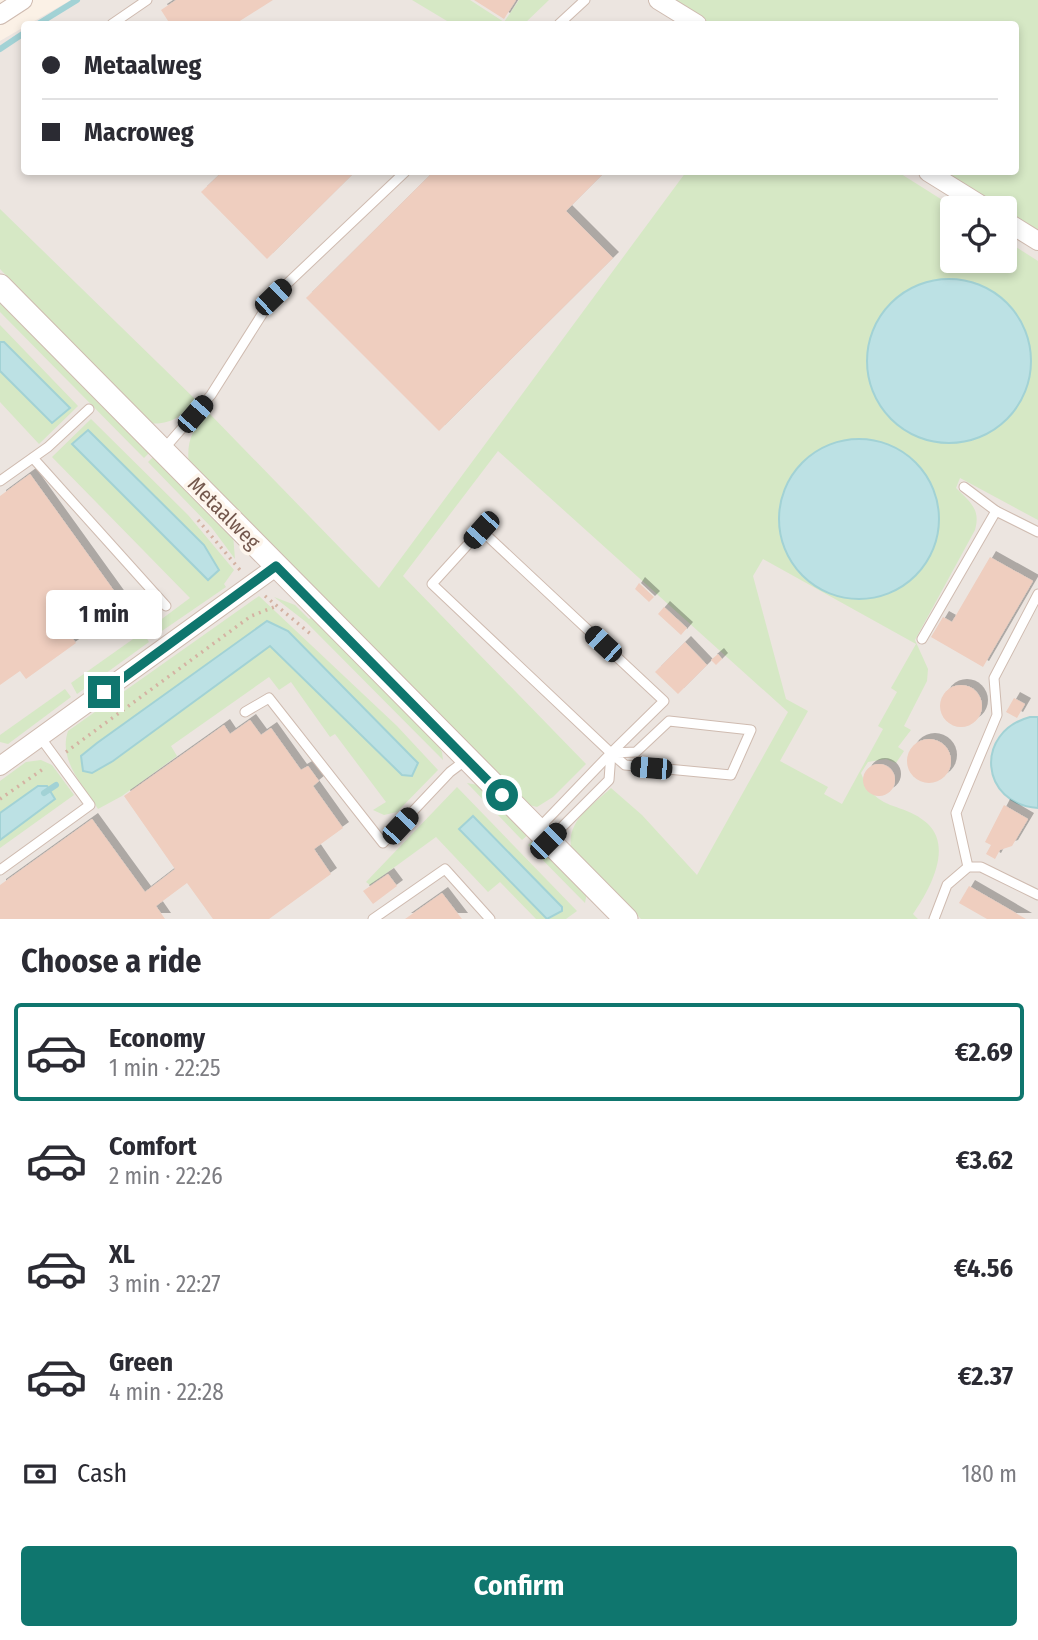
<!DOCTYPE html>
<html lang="en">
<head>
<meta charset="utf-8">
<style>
	:root { --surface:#fff; --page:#f7f7f7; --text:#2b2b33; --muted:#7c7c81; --line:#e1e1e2; --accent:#0f766e }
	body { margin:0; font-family:"Fira Sans Condensed",sans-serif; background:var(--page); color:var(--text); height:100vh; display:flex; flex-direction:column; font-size:26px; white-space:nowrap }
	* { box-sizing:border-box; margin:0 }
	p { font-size:23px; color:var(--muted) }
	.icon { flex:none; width:38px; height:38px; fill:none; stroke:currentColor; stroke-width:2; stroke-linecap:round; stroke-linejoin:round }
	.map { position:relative; height:919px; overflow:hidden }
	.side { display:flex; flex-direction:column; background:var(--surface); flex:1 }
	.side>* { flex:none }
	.guide { position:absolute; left:21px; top:21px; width:998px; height:154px; border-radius:7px; box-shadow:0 4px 10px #0003; display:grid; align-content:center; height:154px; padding:0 21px; background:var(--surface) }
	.buttons { position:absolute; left:940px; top:196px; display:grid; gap:14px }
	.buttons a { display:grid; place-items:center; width:77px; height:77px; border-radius:7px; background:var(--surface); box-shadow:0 4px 10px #0003; font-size:35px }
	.end { position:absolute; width:32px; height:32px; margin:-16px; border:9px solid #0f766e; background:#fff; box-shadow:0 0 0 4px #fff }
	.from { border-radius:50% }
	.bubble { position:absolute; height:49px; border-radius:7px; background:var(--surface); box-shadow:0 4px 10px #0003; font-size:23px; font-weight:700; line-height:49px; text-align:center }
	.car { position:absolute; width:21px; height:42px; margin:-21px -10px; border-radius:9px; box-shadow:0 0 5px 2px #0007; background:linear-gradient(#222 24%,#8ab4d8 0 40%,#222 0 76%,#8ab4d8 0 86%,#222 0) }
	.guide b { display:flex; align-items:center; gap:24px; height:66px; font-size:26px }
	.guide b+b { border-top:2px solid var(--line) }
	.guide i { width:18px; height:18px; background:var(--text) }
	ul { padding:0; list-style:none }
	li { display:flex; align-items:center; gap:21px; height:98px; margin:0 14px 10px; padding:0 7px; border:4px solid transparent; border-radius:7px }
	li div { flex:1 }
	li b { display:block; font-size:26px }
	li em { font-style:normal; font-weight:700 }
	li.on { border-color:var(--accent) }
	li>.icon { width:63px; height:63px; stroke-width:1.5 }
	h2 { padding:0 21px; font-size:32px; line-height:84px }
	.pay { display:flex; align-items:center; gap:18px; height:77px; padding:0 21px; font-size:26px }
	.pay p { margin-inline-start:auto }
	.button { display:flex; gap:14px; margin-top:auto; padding:14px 21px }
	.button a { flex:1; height:80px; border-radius:7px; background:var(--accent); color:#fff; font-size:28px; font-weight:700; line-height:80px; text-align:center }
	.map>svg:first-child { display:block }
	.industrial { fill:#ece5e0 }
	.green { fill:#d6e8c5; fill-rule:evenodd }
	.water { fill:#bce1e4; stroke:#a2d2d5; stroke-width:2 }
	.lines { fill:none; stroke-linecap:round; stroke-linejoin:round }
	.stream { stroke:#a2d2d5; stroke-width:6 }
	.building { fill:#efcebf; filter:url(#shadow) }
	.service-casing { stroke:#cfbbb0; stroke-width:11 }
	.minor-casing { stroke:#cfbbb0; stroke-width:20 }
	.tertiary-casing { stroke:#cfbbb0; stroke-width:25 }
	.path { stroke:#d4b2a2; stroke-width:3.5; stroke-dasharray:2 5; stroke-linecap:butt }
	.service { stroke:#fff; stroke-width:9 }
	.minor { stroke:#fff; stroke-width:18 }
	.tertiary { stroke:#fff; stroke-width:23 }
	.route { stroke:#0f766e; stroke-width:9 }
	.labels { text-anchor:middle; stroke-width:7; stroke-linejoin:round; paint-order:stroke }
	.street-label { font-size:21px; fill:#73574c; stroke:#fef6ed }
</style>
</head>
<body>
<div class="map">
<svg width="1038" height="919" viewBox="0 0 1038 919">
	<defs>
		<filter id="shadow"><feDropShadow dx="6" dy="-6" stdDeviation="0" flood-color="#0004"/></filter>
	</defs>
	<rect width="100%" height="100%" fill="#fbf1e6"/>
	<g class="industrial">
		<path d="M71 0H660L698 24H29Z"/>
		<path d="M24 27V172H928L986 208H952V261H1004L1005 220 1038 242V919H0V41Z"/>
	</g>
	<g class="green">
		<path d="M412 0H470L504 22 519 0H549L524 24H452Z"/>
		<path d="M671 0H1038V231L945 172H1015V24H710Z"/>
		<path d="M686 172H898L955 208H952V261H1004L1005 240 1038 261V520L960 478 956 488C970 502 981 509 975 530L915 640 928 669 927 681 904 726 911 730 898 747 904 751 896 763 886 759 868 762 861 773C876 814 902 800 928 824 953 848 929 891 913 914L918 919H641L571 847C567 820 593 805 611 788L642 815 697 875 788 712 498 451 403 576 586 764 553 797 537 807 529 805 189 466C186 441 192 430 208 412L379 588ZM763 559 916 644 891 688 897 692 878 726 883 729 842 804 824 794 828 787 780 761 808 711 786 699 753 576Z"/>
		<path d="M0 209 197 401C180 416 171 426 147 423L0 269Z"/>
		<path d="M0 298 151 451 144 458 0 312Z"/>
		<path d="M0 325 78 406 39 444 0 402V371L52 423 70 408 4 342H0Z"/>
		<path d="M91 419 188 515 234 570 224 584 226 587 156 635 151 627 190 598 52 457Z"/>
		<path d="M155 455 233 534 235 559 212 528 148 462Z"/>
		<path d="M259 596 397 726 438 770 397 812 384 815 373 810 386 802 335 734 330 737 291 682 279 690 269 677 171 746 177 756 122 796 98 809C83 785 58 760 68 731ZM268 621 288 631 418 763 402 775 270 646 81 756Z"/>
		<path d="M274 597 295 605 309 619 314 616 432 735 442 752 443 760 306 622Z"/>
		<path d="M143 632 149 642 77 694 71 683Z"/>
		<path d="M65 689 71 697 8 744 0 742V735Z"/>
		<path d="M41 760 52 765 74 795 0 848V840L55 799 38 786 0 813V781L26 762Z"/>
		<path d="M467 783 478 785 529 834 522 840Z"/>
		<path d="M457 787 577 911 566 919H549L562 911 459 830 547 919H536L500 882 488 892 436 837 370 885 366 882Z"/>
		<path d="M534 839 587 892 585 903 528 845Z"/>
	</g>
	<g class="water">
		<circle cx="949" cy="361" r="82"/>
		<path d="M0 342H4L70 408 52 423 0 371Z"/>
		<path d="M88 430 204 545 219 570 208 580 72 444Z"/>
		<circle cx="859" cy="519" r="80"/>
		<path d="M267 621 288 631 412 757 418 763 412 776 402 775 270 646 113 761 92 773 83 771 81 756 97 743Z"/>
		<path d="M1030 717H1038V808C980 804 974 732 1030 717Z"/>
		<path d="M38 786H47L55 799 0 840V813Z"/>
		<path d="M473 816 562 907V911L547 919 459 829Z"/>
	</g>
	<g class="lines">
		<g class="stream">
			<path d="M38 24 77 0"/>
			<path d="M0 49 24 33"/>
			<path d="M44 793 56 785"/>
		</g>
	</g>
	<g class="building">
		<path d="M176 0H273L235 24H170L161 10Z"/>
		<path d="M474 0H516L504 19Z"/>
		<path d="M222 172H355L267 259 201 192Z"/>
		<path d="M433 172H605L566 211 613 258 439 431 306 298Z"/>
		<path d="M30 474 120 599 70 635 76 643 26 679 20 671 0 685V496Z"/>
		<path d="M990 557 1033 581 983 667 931 637 943 617 952 622Z"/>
		<path d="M639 583 654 597 649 602 635 589Z"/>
		<path d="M664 607 687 628 681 635 658 614Z"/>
		<path d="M685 642 707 665 678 694 655 672Z"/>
		<path d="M718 654 722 659 716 665 711 660Z"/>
		<circle cx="961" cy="706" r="21"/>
		<path d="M1014 698 1025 704 1017 718 1006 712Z"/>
		<path d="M250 720 261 735 271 728 301 770 308 766 319 781 313 786 343 828 314 849 331 874 269 919H213L187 883 156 906 165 919H0V885L92 819 145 892 175 869 124 796 224 725 230 734Z"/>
		<circle cx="929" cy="761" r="22"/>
		<circle cx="879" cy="780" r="16"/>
		<path d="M1004 805 1028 819 1012 846 1000 850 995 859 986 854 991 845 985 842Z"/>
		<path d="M388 874 397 886 373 904 363 891Z"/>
		<path d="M969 886 1026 919H987L959 903Z"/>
		<path d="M442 893 462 919H405Z"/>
	</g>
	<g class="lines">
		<defs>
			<g id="service">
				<path d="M112 24 147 0"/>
				<path d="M559 24 585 0"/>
				<path d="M163 450 211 395 273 297 405 172"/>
				<path d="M33 458 166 606"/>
				<path d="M0 481 48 447 89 409"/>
				<path d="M964 487 996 511"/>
				<path d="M481 530 664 701 611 753 432 584Z"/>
				<path d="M922 639 996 511 1038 532"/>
				<path d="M245 712 269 698 383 843 450 772 466 760"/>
				<path d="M539 828 611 753 636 752 669 721 751 730 731 775 625 765 611 753"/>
				<path d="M550 839 609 780 611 753"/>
				<path d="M968 867 956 813 997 715 994 678 1038 594"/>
				<path d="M0 870 90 805 40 737"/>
				<path d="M373 919 445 869 490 919"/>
				<path d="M934 919 947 885 968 867H981L1038 895"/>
			</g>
			<g id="minor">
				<path d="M658 0 697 24"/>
				<path d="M0 15 23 0"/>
				<path d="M928 172 986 208"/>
				<path d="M1004 220 1038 241"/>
				<path d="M0 766 277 566"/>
			</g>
			<path id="tertiary" d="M0 286 626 919"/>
		</defs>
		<use href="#service" class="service-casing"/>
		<use href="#minor" class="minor-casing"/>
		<use href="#tertiary" class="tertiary-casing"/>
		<g class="path">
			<path d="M198 520 240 570"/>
			<path d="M265 596 313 636"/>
			<path d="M66 752 251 616 277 606"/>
			<path d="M0 799 46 767"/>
		</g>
		<use href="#service" class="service"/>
		<use href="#minor" class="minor"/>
		<use href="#tertiary" class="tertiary"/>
	</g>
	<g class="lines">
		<path class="route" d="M104 692 276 566 502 795"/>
	</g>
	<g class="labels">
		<g class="street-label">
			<text transform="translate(224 513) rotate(45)" y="7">Metaalweg</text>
		</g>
	</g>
</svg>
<div class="buttons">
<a><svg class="icon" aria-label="locate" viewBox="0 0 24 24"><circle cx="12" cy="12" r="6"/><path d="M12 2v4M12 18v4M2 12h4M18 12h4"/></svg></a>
</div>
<i class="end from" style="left:502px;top:795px"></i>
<i class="end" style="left:104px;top:692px"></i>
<div class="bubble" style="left:46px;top:590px;width:116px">1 min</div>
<i class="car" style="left:273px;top:297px;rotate:46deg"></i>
<i class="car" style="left:195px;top:414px;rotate:41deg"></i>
<i class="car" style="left:481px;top:530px;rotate:222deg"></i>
<i class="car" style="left:603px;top:644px;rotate:313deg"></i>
<i class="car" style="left:651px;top:768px;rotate:275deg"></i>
<i class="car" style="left:400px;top:826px;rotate:43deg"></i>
<i class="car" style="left:548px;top:841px;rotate:45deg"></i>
<div class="guide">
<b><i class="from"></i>Metaalweg</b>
<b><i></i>Macroweg</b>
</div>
</div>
<section class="side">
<h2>Choose a ride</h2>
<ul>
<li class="on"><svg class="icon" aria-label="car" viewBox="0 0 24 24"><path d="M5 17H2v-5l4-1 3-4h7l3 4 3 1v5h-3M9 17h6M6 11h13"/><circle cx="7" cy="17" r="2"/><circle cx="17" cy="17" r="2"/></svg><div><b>Economy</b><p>1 min · 22:25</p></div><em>€2.69</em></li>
<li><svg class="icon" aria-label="car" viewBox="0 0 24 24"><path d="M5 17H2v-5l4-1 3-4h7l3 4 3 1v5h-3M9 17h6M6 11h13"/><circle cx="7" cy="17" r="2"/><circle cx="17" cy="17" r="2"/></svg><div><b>Comfort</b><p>2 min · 22:26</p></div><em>€3.62</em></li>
<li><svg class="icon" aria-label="car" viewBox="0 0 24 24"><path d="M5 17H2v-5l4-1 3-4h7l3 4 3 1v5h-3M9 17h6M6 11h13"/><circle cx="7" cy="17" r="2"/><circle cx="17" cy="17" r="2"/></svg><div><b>XL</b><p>3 min · 22:27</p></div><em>€4.56</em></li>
<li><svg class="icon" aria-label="car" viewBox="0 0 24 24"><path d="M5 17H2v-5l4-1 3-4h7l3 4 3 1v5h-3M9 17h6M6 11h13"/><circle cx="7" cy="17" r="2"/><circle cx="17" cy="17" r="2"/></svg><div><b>Green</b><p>4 min · 22:28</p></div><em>€2.37</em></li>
</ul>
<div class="pay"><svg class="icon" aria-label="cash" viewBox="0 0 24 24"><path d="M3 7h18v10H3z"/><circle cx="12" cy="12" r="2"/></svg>Cash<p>180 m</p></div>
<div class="button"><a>Confirm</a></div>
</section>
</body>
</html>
